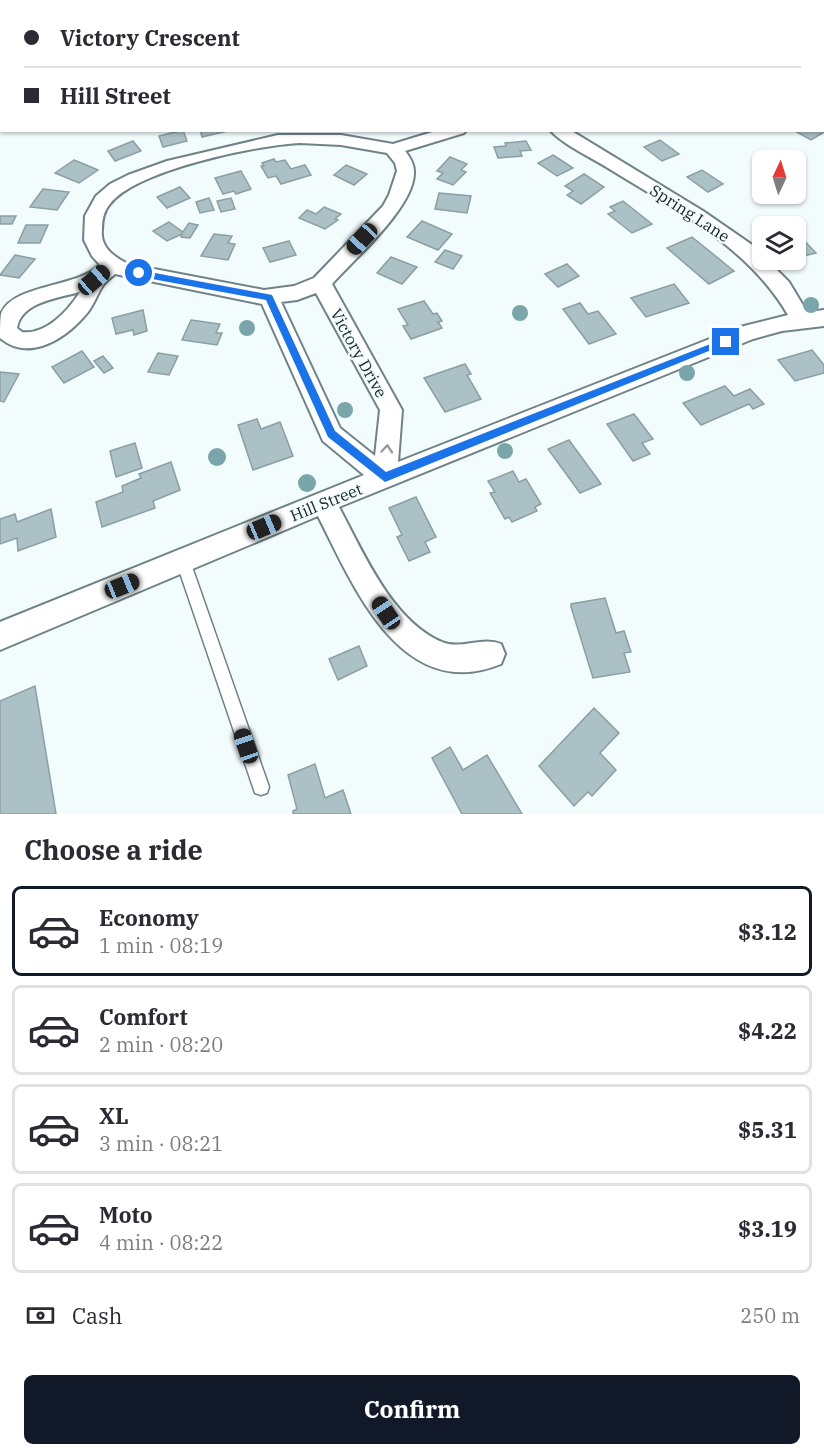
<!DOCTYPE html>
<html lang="en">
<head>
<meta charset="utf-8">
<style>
	:root { --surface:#fff; --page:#f7f7f7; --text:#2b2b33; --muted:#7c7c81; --line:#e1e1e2; --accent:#111827 }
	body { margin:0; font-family:"IBM Plex Serif",serif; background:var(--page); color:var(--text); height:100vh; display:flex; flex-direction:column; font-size:22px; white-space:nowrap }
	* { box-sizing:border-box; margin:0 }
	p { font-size:20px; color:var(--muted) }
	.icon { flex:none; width:33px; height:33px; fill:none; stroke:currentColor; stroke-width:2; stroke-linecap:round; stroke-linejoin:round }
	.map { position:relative; height:814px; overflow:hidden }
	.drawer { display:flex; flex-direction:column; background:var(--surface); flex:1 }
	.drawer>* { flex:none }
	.guide { position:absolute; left:0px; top:0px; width:825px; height:132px; box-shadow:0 2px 4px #0004; display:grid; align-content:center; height:132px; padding:0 24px; background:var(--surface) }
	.needle { width:39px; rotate:4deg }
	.controls { position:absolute; left:752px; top:150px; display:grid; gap:12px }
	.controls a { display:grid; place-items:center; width:54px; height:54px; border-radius:9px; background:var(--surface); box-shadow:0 2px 4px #0004; font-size:30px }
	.end { position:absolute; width:27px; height:27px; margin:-14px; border:8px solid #1a73e8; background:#fff; box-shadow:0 0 0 3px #fff }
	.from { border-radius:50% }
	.car { position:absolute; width:18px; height:36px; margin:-18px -9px; border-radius:8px; box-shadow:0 0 4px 2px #0007; background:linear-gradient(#222 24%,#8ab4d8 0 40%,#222 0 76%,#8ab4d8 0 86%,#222 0) }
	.guide b { display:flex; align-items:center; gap:21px; height:57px; font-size:22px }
	.guide b+b { border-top:2px solid var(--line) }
	.guide i { width:15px; height:15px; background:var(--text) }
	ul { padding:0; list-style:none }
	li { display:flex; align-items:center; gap:18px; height:90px; margin:0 12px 9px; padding:0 12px; border:3px solid var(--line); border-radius:9px }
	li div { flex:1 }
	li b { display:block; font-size:22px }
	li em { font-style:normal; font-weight:700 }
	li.current { border-color:var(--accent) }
	li>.icon { width:54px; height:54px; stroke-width:1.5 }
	h2 { padding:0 24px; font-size:27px; line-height:72px }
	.pay { display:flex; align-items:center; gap:15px; height:66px; padding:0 24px; font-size:22px }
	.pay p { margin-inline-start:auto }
	.action { display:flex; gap:12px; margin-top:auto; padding:12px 24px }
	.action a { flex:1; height:69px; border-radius:9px; background:var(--accent); color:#fff; font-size:24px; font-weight:700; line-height:69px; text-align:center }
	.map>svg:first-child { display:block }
	.building { fill:#acc1c6; stroke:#8a9fa3; stroke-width:1.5 }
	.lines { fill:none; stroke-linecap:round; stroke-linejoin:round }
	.service-casing { stroke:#6f8387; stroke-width:3 }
	.minor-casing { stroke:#6f8387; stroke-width:4 }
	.service { fill:#fff; fill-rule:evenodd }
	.minor { fill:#fff; fill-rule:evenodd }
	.tree { fill:#79a5ab }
	.oneway { stroke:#979b9c }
	.route { fill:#1a73e8 }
	.labels { text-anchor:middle; stroke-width:4.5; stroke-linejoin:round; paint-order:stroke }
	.street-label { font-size:16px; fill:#182122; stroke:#f3fcfd }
</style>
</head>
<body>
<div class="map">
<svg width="824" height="814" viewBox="0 0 824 814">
	<rect width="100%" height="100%" fill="#f3fcfd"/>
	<g class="building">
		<path d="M183 130 187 141 163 147 159 136Z"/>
		<path d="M200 130H228V131L202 137Z"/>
		<path d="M793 130H823L824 132 811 140Z"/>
		<path d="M660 140 679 154 662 161 644 147Z"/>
		<path d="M133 141 141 151 115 161 108 151Z"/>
		<path d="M526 141 531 150 520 151 522 156 498 158 494 147 506 146 505 143Z"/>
		<path d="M553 155 573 168 557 176 538 163Z"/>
		<path d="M450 157 467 164 461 170 466 172 453 185 437 179 443 173 437 171Z"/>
		<path d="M274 159 276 162 285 160 291 169 305 165 311 175 281 184 276 176 268 178 261 166H264L262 163Z"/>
		<path d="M74 160 98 170 79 183 55 173Z"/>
		<path d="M346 165 367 174 354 185 334 175Z"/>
		<path d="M702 170 723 184 708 192 687 177Z"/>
		<path d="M241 171 251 189 236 194 234 191 223 194 215 178Z"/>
		<path d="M584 174 604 187 581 204 567 195 573 191 565 186Z"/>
		<path d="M180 187 190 198 167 208 157 197Z"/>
		<path d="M43 189 69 192 57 210 30 207Z"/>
		<path d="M439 193 471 196 467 213 435 209Z"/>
		<path d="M209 198 214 210 200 213 196 202Z"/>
		<path d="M231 198 235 209 221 212 217 201Z"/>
		<path d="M623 201 652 224 632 233 608 214 615 211 610 207Z"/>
		<path d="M324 207 341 214 335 219 338 220 325 229 299 218 307 210 316 214Z"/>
		<path d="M0 216H16L12 224H0Z"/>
		<path d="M422 221 452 234 438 250 407 237Z"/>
		<path d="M169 222 183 232 189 223 198 225 190 238 181 237 182 234 167 241 153 231Z"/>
		<path d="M26 225H48L40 243H18Z"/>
		<path d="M795 231 816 253 795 258Z"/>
		<path d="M214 234 232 236 228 243 235 244 228 260 201 256Z"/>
		<path d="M692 237 734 271 709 284 667 248Z"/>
		<path d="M289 241 296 255 270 262 263 248Z"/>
		<path d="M445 250 462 256 453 269 435 262Z"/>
		<path d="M15 255 35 259 19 278 0 275Z"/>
		<path d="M391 257 417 267 402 284 377 273Z"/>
		<path d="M567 264 579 276 558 287 545 274Z"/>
		<path d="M674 284 689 303 646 317 631 298Z"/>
		<path d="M424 301 433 314 437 313 442 321 438 322 442 328 411 339 403 326 408 325 398 309Z"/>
		<path d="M580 303 588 314 598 311 616 334 589 344 563 309Z"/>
		<path d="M143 310 147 331 134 335 133 330 116 334 112 318Z"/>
		<path d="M191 320 220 324 216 333H222L217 345 182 340Z"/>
		<path d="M812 350 824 365V373L795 381 778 360Z"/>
		<path d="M82 351 94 367 64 383 52 367Z"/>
		<path d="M158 353 178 356 169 375 148 372Z"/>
		<path d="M103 356 113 368 104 373 94 361Z"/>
		<path d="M465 364 471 374 467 375 481 399 445 412 424 378Z"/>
		<path d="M0 372 19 374 4 402 0 401Z"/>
		<path d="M725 386 734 396 750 389 764 404 753 409 749 404 701 425 683 403Z"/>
		<path d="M634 414 653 439 642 443 650 454 633 461 607 424Z"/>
		<path d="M257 419 261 429 280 422 293 456 253 470 238 425Z"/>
		<path d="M569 440 601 484 580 493 548 449Z"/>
		<path d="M135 443 142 468 116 477 110 451Z"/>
		<path d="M171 462 180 490 153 501 155 508 102 527 96 502 123 492 122 486 141 478 139 474Z"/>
		<path d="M513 471 519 482 526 479 541 504 535 507 537 511 512 522 509 517 505 519 490 493 495 492 488 481Z"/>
		<path d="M416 497 436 537 425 542 430 552 409 561 397 537 402 535 389 508Z"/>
		<path d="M51 509 56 537 18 551 17 538 0 544V519L15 514 17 522Z"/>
		<path d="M605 598 616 633 624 631 631 652 624 653 630 672 593 678 571 607V604Z"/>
		<path d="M359 646 367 666 338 680 329 659Z"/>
		<path d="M35 686 56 814H0V701Z"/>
		<path d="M594 708 619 733 600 753 616 770 592 796 588 792 574 806 539 766Z"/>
		<path d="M450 747 463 770 487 755 522 814H462L432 758Z"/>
		<path d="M315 764 325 798 343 790 351 814H293V811L297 809 288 775Z"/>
	</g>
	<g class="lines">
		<defs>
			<path id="service" d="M183 555 188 556 190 561 269 787 267 793 261 795 255 793 253 787 176 561 178 556Z"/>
			<g id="minor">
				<path d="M330 0H348L329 2Z"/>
				<rect x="449" y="0" width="14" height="2"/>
				<path d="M628 0H642L643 2H629Z"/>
				<rect x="0" y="79" width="2" height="10"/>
				<path d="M439 130H466L464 133 405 151C410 157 414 164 414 172 415 207 354 259 332 284L402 410 398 462 740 327 788 315C748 246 674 209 608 168 592 158 562 144 550 130H570L703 211 758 249 762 254V260H767L789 282 807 312 824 310V326L782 331 753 339 339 507C363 552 392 621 442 642 461 650 482 636 501 644L505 654 501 664C401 705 353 585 318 516L0 650V622L364 475 323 441 262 304 115 274C111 278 104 282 102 287 97 295 94 304 88 312 67 338 30 363 0 338 0 331 0 320 1 314 12 284 77 288 100 265L92 256 84 240 85 216 96 196 110 184 128 175 167 161 278 135H341L393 144ZM300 143 341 145 387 153 395 163 397 171 389 195 383 206 314 278 294 286 264 290 128 264C114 257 100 247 102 230 102 221 103 212 110 204 136 170 257 145 300 143ZM80 292C68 311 46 335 22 332L17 328C21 302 58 298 80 292ZM316 293 380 410 375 456 340 428 281 302 297 300Z"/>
			</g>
		</defs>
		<use href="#service" class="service-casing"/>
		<use href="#minor" class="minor-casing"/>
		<use href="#service" class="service"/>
		<use href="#minor" class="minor"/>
	</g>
	<g class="tree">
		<circle cx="811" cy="305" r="8"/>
		<circle cx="520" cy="313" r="8"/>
		<circle cx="247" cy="328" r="8"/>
		<circle cx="687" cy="373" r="8"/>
		<circle cx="345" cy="410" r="8"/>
		<circle cx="505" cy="451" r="8"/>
		<circle cx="217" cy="457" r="9"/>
		<circle cx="307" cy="483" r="9"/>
	</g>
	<defs><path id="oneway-chevron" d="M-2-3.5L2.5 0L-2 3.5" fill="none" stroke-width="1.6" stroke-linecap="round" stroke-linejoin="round" transform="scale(1.5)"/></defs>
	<use class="oneway" href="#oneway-chevron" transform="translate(387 449) rotate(-85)"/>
	<path class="route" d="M139 270 272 295 335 431 386 472 723 339 726 338 731 342 385 482 328 437 266 300 136 276 135 273Z"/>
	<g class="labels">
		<g class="street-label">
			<text transform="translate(690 213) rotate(33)" y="6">Spring Lane</text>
			<text transform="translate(359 353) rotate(61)" y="6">Victory Drive</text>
			<text transform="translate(326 502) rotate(-22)" y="6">Hill Street</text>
		</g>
	</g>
</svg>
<div class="controls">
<a><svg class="needle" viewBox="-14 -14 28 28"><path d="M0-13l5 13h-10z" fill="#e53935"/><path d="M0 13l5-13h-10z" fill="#7c7c81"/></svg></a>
<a><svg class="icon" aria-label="layers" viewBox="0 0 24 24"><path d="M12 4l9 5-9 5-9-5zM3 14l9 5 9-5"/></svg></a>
</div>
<i class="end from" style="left:139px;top:273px"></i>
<i class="end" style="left:726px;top:342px"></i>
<i class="car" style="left:362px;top:239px;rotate:223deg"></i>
<i class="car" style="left:94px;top:280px;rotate:49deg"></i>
<i class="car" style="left:264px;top:527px;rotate:67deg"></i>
<i class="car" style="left:122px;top:586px;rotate:68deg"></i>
<i class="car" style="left:386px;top:613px;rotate:326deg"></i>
<i class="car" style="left:246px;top:746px;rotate:341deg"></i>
<div class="guide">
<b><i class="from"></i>Victory Crescent</b>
<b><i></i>Hill Street</b>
</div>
</div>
<section class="drawer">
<h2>Choose a ride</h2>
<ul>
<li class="current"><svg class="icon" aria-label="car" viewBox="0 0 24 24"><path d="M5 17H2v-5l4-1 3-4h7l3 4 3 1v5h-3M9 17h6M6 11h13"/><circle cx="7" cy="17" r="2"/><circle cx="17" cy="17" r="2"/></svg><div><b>Economy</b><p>1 min · 08:19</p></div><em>$3.12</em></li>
<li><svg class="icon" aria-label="car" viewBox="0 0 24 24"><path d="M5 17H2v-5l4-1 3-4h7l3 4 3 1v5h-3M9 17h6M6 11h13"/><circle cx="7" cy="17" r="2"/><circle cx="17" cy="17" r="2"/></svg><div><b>Comfort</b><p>2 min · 08:20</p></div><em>$4.22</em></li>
<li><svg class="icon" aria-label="car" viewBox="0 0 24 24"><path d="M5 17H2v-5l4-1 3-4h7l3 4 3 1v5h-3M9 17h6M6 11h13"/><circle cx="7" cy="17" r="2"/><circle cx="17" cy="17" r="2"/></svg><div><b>XL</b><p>3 min · 08:21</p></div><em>$5.31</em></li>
<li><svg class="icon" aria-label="car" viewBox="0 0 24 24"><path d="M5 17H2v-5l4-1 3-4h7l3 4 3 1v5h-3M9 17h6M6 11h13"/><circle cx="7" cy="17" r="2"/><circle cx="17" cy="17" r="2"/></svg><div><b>Moto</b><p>4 min · 08:22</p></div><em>$3.19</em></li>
</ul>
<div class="pay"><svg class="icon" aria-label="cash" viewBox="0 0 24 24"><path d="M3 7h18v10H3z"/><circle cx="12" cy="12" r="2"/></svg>Cash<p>250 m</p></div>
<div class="action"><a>Confirm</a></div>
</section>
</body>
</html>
